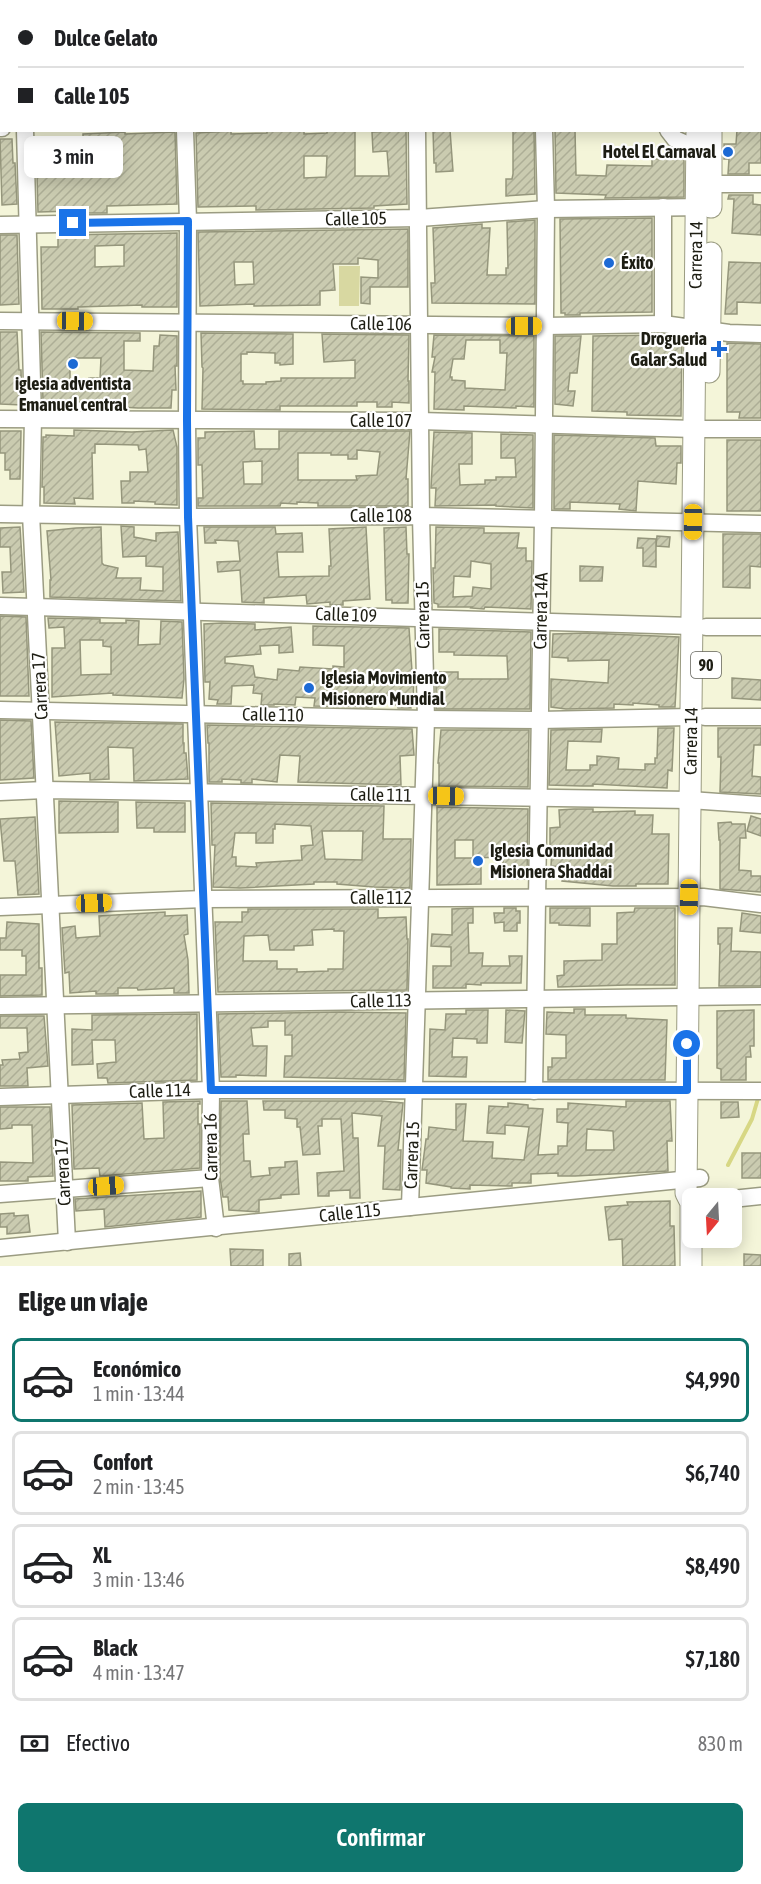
<!DOCTYPE html>
<html lang="es">
<head>
<meta charset="utf-8">
<style>
	:root { --surface:#fff; --page:#f6f6f6; --text:#202124; --muted:#757577; --line:#e0e0e0; --accent:#0f766e }
	body { margin:0; font-family:"Asap Condensed",sans-serif; background:var(--page); color:var(--text); height:100vh; display:flex; flex-direction:column; font-size:22px; white-space:nowrap }
	* { box-sizing:border-box; margin:0 }
	p { font-size:20px; color:var(--muted) }
	.icon { flex:none; width:33px; height:33px; fill:none; stroke:currentColor; stroke-width:2; stroke-linecap:round; stroke-linejoin:round }
	.map { position:relative; height:1266px; overflow:hidden }
	.sheet { display:flex; flex-direction:column; background:var(--surface); flex:1 }
	.sheet>* { flex:none }
	.guide { position:absolute; left:0px; top:0px; width:762px; height:132px; box-shadow:0 3px 15px #0003; display:grid; align-content:center; height:132px; padding:0 18px; background:var(--surface) }
	.needle { width:39px; rotate:198deg }
	.tools { position:absolute; left:682px; top:1188px; display:grid; gap:12px }
	.tools a { display:grid; place-items:center; width:60px; height:60px; border-radius:9px; background:var(--surface); box-shadow:0 3px 15px #0003; font-size:30px }
	.end { position:absolute; width:27px; height:27px; margin:-14px; border:8px solid #1a73e8; background:#fff; box-shadow:0 0 0 3px #fff }
	.from { border-radius:50% }
	.bubble { position:absolute; height:42px; border-radius:9px; background:var(--surface); box-shadow:0 3px 15px #0003; font-size:20px; font-weight:600; line-height:42px; text-align:center }
	.car { position:absolute; width:18px; height:36px; margin:-18px -9px; border-radius:8px; box-shadow:0 0 4px 2px #0007; background:linear-gradient(#f5c518 24%,#345 0 40%,#f5c518 0 76%,#345 0 86%,#f5c518 0) }
	.guide b { display:flex; align-items:center; gap:21px; height:57px; font-size:22px }
	.guide b+b { border-top:2px solid var(--line) }
	.guide i { width:15px; height:15px; background:var(--text) }
	ul { padding:0; list-style:none }
	li { display:flex; align-items:center; gap:18px; height:84px; margin:0 12px 9px; padding:0 6px; border:3px solid var(--line); border-radius:9px }
	li div { flex:1 }
	li b { display:block; font-size:22px }
	li em { font-style:normal; font-weight:600 }
	li.active { border-color:var(--accent) }
	li>.icon { width:54px; height:54px; stroke-width:1.5 }
	h2 { padding:0 18px; font-size:27px; line-height:72px }
	.pay { display:flex; align-items:center; gap:15px; height:66px; padding:0 18px; font-size:22px }
	.pay p { margin-inline-start:auto }
	.cta { display:flex; gap:12px; margin-top:auto; padding:12px 18px }
	.cta a { flex:1; height:69px; border-radius:9px; background:var(--accent); color:#fff; font-size:24px; font-weight:600; line-height:69px; text-align:center }
	.map>svg:first-child { display:block }
	.green { fill:#d8d8a1 }
	.lines { fill:none; stroke-linecap:round; stroke-linejoin:round }
	.stream { stroke:#d7d784; stroke-width:4 }
	.building { fill:url(#building-hatch); stroke:#95967c; stroke-width:1.5; fill-rule:evenodd }
	.minor-casing { stroke:#9b9c82; stroke-width:19 }
	.major-casing { stroke:#9b9c82; stroke-width:23 }
	.minor { stroke:#fff; stroke-width:16 }
	.major { stroke:#fff; stroke-width:21 }
	.route { stroke:#1a73e8; stroke-width:8 }
	.poi-dot { fill:#1d6ad5; stroke:#fff; stroke-width:2 }
	.labels { text-anchor:middle; stroke-width:4.5; stroke-linejoin:round; paint-order:stroke }
	.shield { fill:#fff; stroke:#61615a; stroke-width:1.5 }
	.shield-label { font-size:16px; font-weight:bold; fill:#1d1d13 }
	.poi-label { font-size:18px; font-weight:bold; fill:#1d1d13; stroke:#fff; text-anchor:start }
	.street-label { font-size:18px; fill:#1d1d13; stroke:#fff }
</style>
</head>
<body>
<div class="map">
<svg width="761" height="1266" viewBox="0 0 761 1266">
	<defs>
		<pattern id="building-hatch" width="6" height="6" patternUnits="userSpaceOnUse" patternTransform="scale(1.5)"><rect width="6" height="6" fill="#cacbb0"/><path d="M-1 1l2-2M0 6l6-6M5 7l2-2" fill="none" stroke="#adae96"/></pattern>
	</defs>
	<rect width="100%" height="100%" fill="#f4f5d9"/>
	<path class="green" d="M339 266H360L359 306H339Z"/>
	<g class="lines">
		<path class="stream" d="M728 1165 752 1119 759 1095"/>
	</g>
	<g class="building">
		<path d="M267 130H304V134L327 133V130H355V176H389L387 151 373 152 372 132 406 130 407 204 374 206V208L256 210V206H253L198 207 196 133 231 131V134L267 133ZM304 156H327L326 177 304 178Z"/>
		<path d="M433 130H450L453 171 436 172V163H434Z"/>
		<path d="M513 130H534L535 194 506 196V179H512L513 174Z"/>
		<path d="M555 130H575L576 175 606 176 607 165 652 166V159H684V197L605 198 606 195 556 193Z"/>
		<path d="M737 130H761V163H749V174H728L729 159H724V144H736Z"/>
		<path d="M125 132V134L175 132 177 204 107 206V213H75V211L38 212 36 137 83 138V134Z"/>
		<path d="M0 139H12L13 163H15L17 204 2 205Z"/>
		<path d="M729 195H753V204L761 205V235L732 233 734 199H728Z"/>
		<path d="M652 218V312L580 313V315H565V313H561L560 219Z"/>
		<path d="M535 220V304L432 303 431 283H435L433 228 482 224V228H490L487 275H506V268H508L507 222Z"/>
		<path d="M408 229V287H370V304L361 303V277L378 278V260L358 258V264H333L335 290 320 291V305L254 306V304L200 306 198 232ZM234 262H253L254 284 235 285Z"/>
		<path d="M177 233V307H142V305L78 307V309H42L41 247H58V235ZM124 245V266L95 267V246Z"/>
		<path d="M0 235H17L19 304 0 305Z"/>
		<path d="M729 262 761 263V303L737 302V314H725Z"/>
		<path d="M0 332H17L19 370H21L22 405 0 404Z"/>
		<path d="M41 332 140 333V341H124V370L153 371 154 346H159L160 335 177 336V366H175L176 390H172L171 408H138L87 405 79 402 43 401ZM70 358H101L100 378H89L88 382 70 381Z"/>
		<path d="M201 333 293 334V364L280 365V363H275V353L247 352V354H241V381H243V384H266V382L281 381V378H355V360L324 362 322 334 409 335 408 381H409V403L392 402V407H377V402H357V406H280V410L202 409 203 368 202 367Z"/>
		<path d="M434 335 534 336V407L516 406V408L464 406V410L434 409 435 372H432L435 357H432ZM466 340H500V353H507L505 390 465 388V381L452 380V377H450L453 359H464Z"/>
		<path d="M662 335 682 337 681 416 627 415V412L592 411 593 336Z"/>
		<path d="M555 336H581L577 373H570L568 391H575L573 406 555 404Z"/>
		<path d="M727 343 761 344V418H739L740 412H727Z"/>
		<path d="M74 430 132 432 173 430 177 447V505L155 504V502L134 501V503H122L121 481H130V472H148L146 449 139 450 138 445 95 444V453H92L93 499 74 498 75 504 44 503V487H42L43 437H46V435L74 436Z"/>
		<path d="M0 431H21L20 479H10V470H5V453H0Z"/>
		<path d="M254 431 255 449H279V431H410L406 479H408V506H318V503L297 502V504L281 503 280 506H198V498H203L202 465H198V438H205V432ZM357 450 380 452 377 475 356 476 357 480H298V453H331V455H348V459H357ZM262 461V484H244L243 462Z"/>
		<path d="M434 432 472 433V464H459L460 485 485 484V480H496V477H516L515 458H501V434L533 435V508L496 506V505L435 506 436 488H431Z"/>
		<path d="M554 435 655 438 656 446H681V463H677L676 484 638 481 636 511 619 509 620 504 570 502V509H554Z"/>
		<rect x="727" y="440" width="34" height="71"/>
		<path d="M121 526 134 527V537L156 541V533L178 532 181 601 50 597V580H51L47 531 76 528 101 527 102 563 104 565 118 568 116 578H141L140 590 163 591V567L146 566V556L123 557Z"/>
		<path d="M20 527 24 592 3 593 2 572H11L10 547H0V528Z"/>
		<path d="M204 527H275L276 534 302 533 303 552H277L279 577 329 576V566H331L329 529 366 527 370 599 343 601V605H330V602L307 604 306 595 264 598V603L242 602 240 570 218 572 217 562 240 561 238 541 215 540 216 543H205Z"/>
		<path d="M406 527 407 554H409L408 603H392V600H386L384 528Z"/>
		<path d="M436 527 484 528V533H519L517 548H526V561H532L531 609 485 607 484 609 471 608 472 607H438V604L434 603 433 568H435ZM471 561 491 564V589L473 587 472 596 453 597 454 576 470 577Z"/>
		<path d="M723 534H761V567L750 566V588L723 587Z"/>
		<path d="M657 536 670 537 669 547 656 546Z"/>
		<path d="M638 538 656 539V567L643 566V548H637Z"/>
		<path d="M580 566 603 567 602 581H580Z"/>
		<path d="M0 616 26 617 29 696H0Z"/>
		<path d="M48 618 100 619V623H126V620L139 621 138 645 160 644 161 621 182 622 184 679 182 698 113 695V693L52 697V648H65L64 627 49 628ZM80 640H103V646L111 647V674L81 675Z"/>
		<path d="M222 623 255 624V630L291 627 293 652 279 653V645L260 646 261 654 225 657V663L253 666 255 677 277 680 278 669 299 671 300 667 333 669V666L344 667V646L313 645V626L409 628 412 671H414L413 705H411V708H398L397 705H395V696L372 695V707L314 706 315 698 296 697 295 705 274 704V705H261L262 694 253 693 254 685 232 686 231 704H217L218 700 209 699 210 682H205L204 624Z"/>
		<path d="M439 629 531 632 530 709H436V672H458V679H508L507 656 454 655V652H439Z"/>
		<path d="M587 633 679 637 675 707H659V705L633 703V705L614 704V708L566 709 551 707V679L608 683 609 660 568 661V658L552 657 553 634Z"/>
		<path d="M732 678 761 680V700L732 698Z"/>
		<path d="M0 720 31 721 34 778 0 780Z"/>
		<path d="M55 722 183 724V743H184V753H186L188 779 134 781 133 748 108 747 109 779 90 780V773L59 776Z"/>
		<path d="M207 725 412 729 414 755 400 756 401 785 298 782 300 756 280 755 277 782 252 779V783H241V780L222 779V782H209V743H208Z"/>
		<path d="M658 728H674L672 771 668 770 667 788 593 784V786H582L549 785 551 730 602 729 601 742 568 741 566 770H590V765H597V756L619 758 618 769 645 770V764H655V758H657Z"/>
		<path d="M718 728H761V745H754L752 776 761 777V794L720 792 721 757H718Z"/>
		<path d="M441 730H529L528 787 439 786V763H438Z"/>
		<path d="M59 801 118 802V832L59 833Z"/>
		<path d="M136 802 185 803V832H154V828H137Z"/>
		<path d="M211 803 384 806 383 839H411L410 888 374 887 337 884V882H314V884L240 888 213 887 215 845H212ZM275 824 311 826 313 845 301 846 302 860 256 863 257 867 236 866V857H232L235 833H256V843H273V829H275ZM322 831H363L362 860 325 859Z"/>
		<path d="M437 807 528 809 527 879H503V857L473 858V840H455V858H481V884L437 885Z"/>
		<path d="M574 809H593V812L635 811V815H653L652 834H669L668 884H636V886H613L562 881 563 867 551 866 552 846H550V828L560 827 559 810Z"/>
		<path d="M751 816 761 819V836L747 831Z"/>
		<path d="M35 817 39 894 18 895 15 861H4L0 819Z"/>
		<path d="M731 822 732 824H745L746 838H740L739 870 751 871V876H761V892L720 889V840H719L718 823Z"/>
		<path d="M473 908V923H468L469 953H483L482 966H510L509 956H522L521 983H481V985L466 984V988H433V966H451V947L431 946 432 934 452 935V909Z"/>
		<path d="M504 908H516V911H520V923H517V931H504V922L495 923 494 913H504Z"/>
		<path d="M550 908H590V926L559 925V923H550Z"/>
		<path d="M635 908H675V985H627L558 987 557 976 564 975V961L602 960V944H617V913L634 912Z"/>
		<path d="M248 909H378V918L406 917 407 939H408L407 990 218 992 215 922H242V912H248ZM334 929V931H344L343 969H328V971L297 972V969H277V961H243L244 936 268 935 270 950H294V946L313 945 312 930Z"/>
		<path d="M165 912V916L187 915 188 934 184 935 188 960 189 993H174V988L138 990 137 988H118V994H96V991L70 993 69 972 65 973 62 928 75 926 76 938 100 936 99 916Z"/>
		<path d="M742 913 761 916V933L740 931Z"/>
		<path d="M7 922 39 924V968H42V995L0 996V975H26V956H22V950H0V938H6Z"/>
		<path d="M718 928H732L731 951 761 952V986H719L720 944H718Z"/>
		<path d="M574 1009H585V1015H626V1018L667 1020 665 1080H548V1067H552V1058H566V1035L546 1034 547 1012 574 1013Z"/>
		<path d="M466 1010H488L487 1043H477V1039L453 1038 452 1057H467L466 1077 429 1076 430 1029 445 1030 446 1014H466Z"/>
		<path d="M506 1010 525 1011 522 1043 505 1042Z"/>
		<path d="M754 1010V1046H750L751 1057H746V1080H721V1069L717 1068V1011Z"/>
		<path d="M339 1012 406 1013 404 1080 284 1077 285 1056H292V1035H285V1021H268V1027L251 1028 253 1046H267L266 1076 236 1075V1077H221L218 1014Z"/>
		<path d="M197 1014V1080L108 1083 107 1078H98L97 1064 116 1062 115 1040H92L93 1064 72 1065V1029L92 1030V1015Z"/>
		<path d="M0 1016H44L48 1066 27 1068 28 1086H0V1065H3L2 1060 20 1059 19 1053 28 1052 27 1028H0Z"/>
		<path d="M200 1101V1104H198V1124H200V1168L100 1176 99 1168 74 1169 72 1105 142 1103 144 1139 164 1138 163 1102Z"/>
		<path d="M221 1101H247L249 1134H243L244 1161H250L251 1177 270 1175 269 1168 285 1167V1162L297 1161 299 1194 281 1195V1198L259 1200V1212L229 1210 228 1197H223L220 1177Z"/>
		<path d="M263 1101H381L403 1103 398 1150H401L400 1190 383 1189 385 1146H378L382 1116 352 1113 353 1138H358L360 1198H350V1190L329 1191V1196H318L317 1173 344 1171 341 1119H322V1126H318L320 1154 303 1155 300 1127H297V1119L285 1118V1110H264Z"/>
		<path d="M626 1101H670L672 1141H667L668 1171 575 1176H558V1173L531 1174V1183H512V1186L470 1185V1189L451 1188V1187L426 1183 427 1170H422L426 1139H428L429 1127 456 1130V1104H466L463 1141 493 1142 492 1158 524 1160 529 1127 505 1125V1134L487 1133 489 1106 508 1107V1103L528 1105V1108L543 1109 538 1155 558 1154V1146H567L568 1123 557 1122V1109H568V1103L626 1107ZM587 1129 613 1131 614 1150H586Z"/>
		<path d="M721 1102H738L739 1117 721 1118Z"/>
		<path d="M0 1107H50L53 1176 28 1177V1181H0V1162L33 1163 32 1125H12V1128L0 1129Z"/>
		<rect x="742" y="1153" width="19" height="25"/>
		<path d="M201 1191V1217L105 1227 104 1209 76 1211 75 1199Z"/>
		<path d="M670 1201V1226H674L675 1266H623L622 1239 609 1240 605 1207 628 1205 627 1202Z"/>
		<path d="M14 1213V1216L28 1215 30 1232 7 1234V1227H0V1214Z"/>
		<path d="M230 1249 263 1250V1266H231Z"/>
		<path d="M300 1253 301 1266H289V1254Z"/>
		<path d="M744 1254 761 1255V1266H744Z"/>
	</g>
	<g class="lines">
		<defs>
			<g id="minor">
				<path d="M21 0V2"/>
				<path d="M180 0V2"/>
				<path d="M414 0V2"/>
				<path d="M472 2 473 0"/>
				<path d="M0 128H2"/>
				<path d="M25 130 33 418 31 514 67 1242"/>
				<path d="M185 130 188 221 187 420 188 517 211 1090 210 1178 216 1228"/>
				<path d="M668 130 675 139 696 148"/>
				<path d="M711 184H761"/>
				<path d="M663 207V324"/>
				<path d="M0 225 419 218 546 209 707 207"/>
				<path d="M0 321 545 326 663 324 729 333 761 334"/>
				<path d="M0 419 420 421 694 429H761"/>
				<path d="M0 514 188 517 421 516 761 524"/>
				<path d="M0 606 692 626"/>
				<path d="M706 627H761"/>
				<path d="M0 710 426 719 539 720 691 717"/>
				<path d="M705 717H761"/>
				<path d="M0 792 45 790 690 800 761 805"/>
				<path d="M0 907 204 899 703 897 761 904"/>
				<path d="M0 1006 761 996"/>
				<path d="M534 1091 543 519 546 209 544 130"/>
				<path d="M0 1097 211 1090 761 1091"/>
				<path d="M0 1194 210 1178"/>
				<path d="M732 1199 761 1196"/>
				<path d="M410 1207 426 719 421 516 417 130"/>
				<path d="M0 1248 700 1178"/>
			</g>
			<g id="major">
				<path d="M486 2 543 0"/>
				<path d="M699 2V0"/>
				<path d="M0 15H2"/>
				<path d="M711 207V130"/>
				<path d="M709 372 711 253"/>
				<path d="M691 1266V1203L686 1193 697 130"/>
			</g>
		</defs>
		<use href="#minor" class="minor-casing"/>
		<use href="#major" class="major-casing"/>
		<use href="#minor" class="minor"/>
		<use href="#major" class="major"/>
	</g>
	<g class="lines">
		<path class="route" d="M73 223 188 221 187 420 188 517 211 1090H687V1044"/>
	</g>
	<g class="poi-dot">
		<circle cx="728" cy="152" r="6"/>
		<circle cx="609" cy="263" r="6"/>
		<path d="M716 340h6v6h6v6h-6v6h-6v-6h-6v-6h6z"/>
		<circle cx="73" cy="364" r="6"/>
		<circle cx="309" cy="688" r="6"/>
		<circle cx="478" cy="861" r="6"/>
	</g>
	<g class="labels">
		<rect class="shield" x="691" y="652" width="30" height="26" rx="4.5"/>
		<g class="shield-label">
			<text x="706" y="671">90</text>
		</g>
		<g class="poi-label">
			<text x="716" y="158" text-anchor="end">Hotel El Carnaval</text>
			<text x="621" y="269">Éxito</text>
			<text x="707" y="345" text-anchor="end">Drogueria<tspan x="707" dy="21">Galar Salud</tspan></text>
			<text x="73" y="390" text-anchor="middle">iglesia adventista<tspan x="73" dy="21">Emanuel central</tspan></text>
			<text x="321" y="684">Iglesia Movimiento<tspan x="321" dy="21">Misionero Mundial</tspan></text>
			<text x="490" y="857">Iglesia Comunidad<tspan x="490" dy="21">Misionera Shaddai</tspan></text>
		</g>
		<g class="street-label">
			<text transform="translate(356 219) rotate(-1)" y="6">Calle 105</text>
			<text transform="translate(696 255) rotate(-89)" y="6">Carrera 14</text>
			<text transform="translate(381 324) rotate(1)" y="6">Calle 106</text>
			<text x="381" y="427">Calle 107</text>
			<text x="381" y="522">Calle 108</text>
			<text transform="translate(541 611) rotate(-89)" y="6">Carrera 14A</text>
			<text transform="translate(346 615) rotate(2)" y="6">Calle 109</text>
			<text transform="translate(423 615) rotate(-91)" y="6">Carrera 15</text>
			<text transform="translate(40 686) rotate(-93)" y="6">Carrera 17</text>
			<text transform="translate(273 715) rotate(1)" y="6">Calle 110</text>
			<text transform="translate(691 741) rotate(-89)" y="6">Carrera 14</text>
			<text transform="translate(381 795) rotate(1)" y="6">Calle 111</text>
			<text x="381" y="904">Calle 112</text>
			<text transform="translate(381 1001) rotate(-1)" y="6">Calle 113</text>
			<text transform="translate(160 1091) rotate(-2)" y="6">Calle 114</text>
			<text transform="translate(211 1147) rotate(-91)" y="6">Carrera 16</text>
			<text transform="translate(412 1155) rotate(-88)" y="6">Carrera 15</text>
			<text transform="translate(63 1172) rotate(-93)" y="6">Carrera 17</text>
			<text transform="translate(350 1213) rotate(-6)" y="6">Calle 115</text>
		</g>
	</g>
</svg>
<div class="tools">
<a><svg class="needle" viewBox="-14 -14 28 28"><path d="M0-13l5 13h-10z" fill="#e53935"/><path d="M0 13l5-13h-10z" fill="#757577"/></svg></a>
</div>
<i class="end from" style="left:687px;top:1044px"></i>
<i class="end" style="left:73px;top:223px"></i>
<div class="bubble" style="left:24px;top:136px;width:99px">3 min</div>
<i class="car" style="left:75px;top:321px;rotate:91deg"></i>
<i class="car" style="left:524px;top:326px;rotate:90deg"></i>
<i class="car" style="left:693px;top:522px;rotate:181deg"></i>
<i class="car" style="left:446px;top:796px;rotate:91deg"></i>
<i class="car" style="left:689px;top:897px;rotate:181deg"></i>
<i class="car" style="left:94px;top:903px;rotate:88deg"></i>
<i class="car" style="left:106px;top:1186px;rotate:86deg"></i>
<div class="guide">
<b><i class="from"></i>Dulce Gelato</b>
<b><i></i>Calle 105</b>
</div>
</div>
<section class="sheet">
<h2>Elige un viaje</h2>
<ul>
<li class="active"><svg class="icon" aria-label="car" viewBox="0 0 24 24"><path d="M5 17H2v-5l4-1 3-4h7l3 4 3 1v5h-3M9 17h6M6 11h13"/><circle cx="7" cy="17" r="2"/><circle cx="17" cy="17" r="2"/></svg><div><b>Económico</b><p>1 min · 13:44</p></div><em>$4,990</em></li>
<li><svg class="icon" aria-label="car" viewBox="0 0 24 24"><path d="M5 17H2v-5l4-1 3-4h7l3 4 3 1v5h-3M9 17h6M6 11h13"/><circle cx="7" cy="17" r="2"/><circle cx="17" cy="17" r="2"/></svg><div><b>Confort</b><p>2 min · 13:45</p></div><em>$6,740</em></li>
<li><svg class="icon" aria-label="car" viewBox="0 0 24 24"><path d="M5 17H2v-5l4-1 3-4h7l3 4 3 1v5h-3M9 17h6M6 11h13"/><circle cx="7" cy="17" r="2"/><circle cx="17" cy="17" r="2"/></svg><div><b>XL</b><p>3 min · 13:46</p></div><em>$8,490</em></li>
<li><svg class="icon" aria-label="car" viewBox="0 0 24 24"><path d="M5 17H2v-5l4-1 3-4h7l3 4 3 1v5h-3M9 17h6M6 11h13"/><circle cx="7" cy="17" r="2"/><circle cx="17" cy="17" r="2"/></svg><div><b>Black</b><p>4 min · 13:47</p></div><em>$7,180</em></li>
</ul>
<div class="pay"><svg class="icon" aria-label="cash" viewBox="0 0 24 24"><path d="M3 7h18v10H3z"/><circle cx="12" cy="12" r="2"/></svg>Efectivo<p>830 m</p></div>
<div class="cta"><a>Confirmar</a></div>
</section>
</body>
</html>
